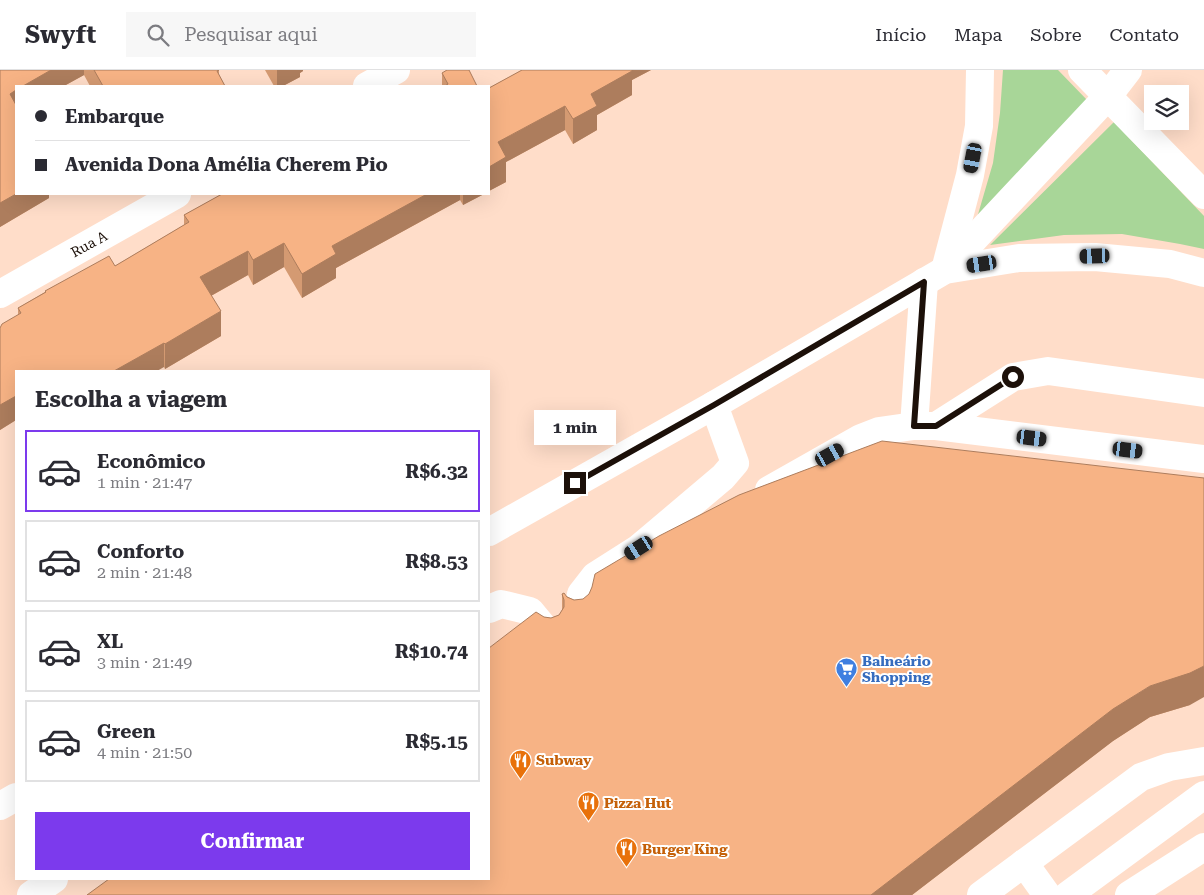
<!DOCTYPE html>
<html lang="pt">
<head>
<meta charset="utf-8">
<style>
	:root { --surface:#fff; --page:#f7f7f7; --text:#2b2b33; --muted:#7c7c81; --line:#e1e1e2; --accent:#7c3aed }
	body { margin:0; font-family:"Roboto Serif",serif; background:var(--page); color:var(--text); height:100vh; display:flex; flex-direction:column; font-size:19px; white-space:nowrap }
	* { box-sizing:border-box; margin:0 }
	p { font-size:16px; color:var(--muted) }
	.icon { flex:none; width:28px; height:28px; fill:none; stroke:currentColor; stroke-width:2; stroke-linecap:round; stroke-linejoin:round }
	.map { position:relative; flex:1; overflow:hidden }
	.side { position:absolute; left:15px; top:300px; width:475px; height:510px; display:flex; flex-direction:column; background:var(--surface); border-radius:0px; box-shadow:0 5px 20px #0002 }
	.side>* { flex:none }
	.banner { position:absolute; left:15px; top:15px; width:475px; height:110px; border-radius:0px; box-shadow:0 5px 20px #0002; display:grid; align-content:center; height:110px; padding:0 20px; background:var(--surface) }
	.controls { position:absolute; left:1144px; top:15px; display:grid; gap:10px }
	.controls a { display:grid; place-items:center; width:45px; height:45px; border-radius:0px; background:var(--surface); box-shadow:0 5px 20px #0002; font-size:25px }
	.end { position:absolute; width:22px; height:22px; margin:-11px; border:6px solid #1c1009; background:#fff; box-shadow:0 0 0 2px #fff }
	.from { border-radius:50% }
	.bubble { position:absolute; height:35px; border-radius:0px; background:var(--surface); box-shadow:0 5px 20px #0002; font-size:16px; font-weight:700; line-height:35px; text-align:center }
	.car { position:absolute; width:15px; height:30px; margin:-15px -8px; border-radius:6px; box-shadow:0 0 4px 1px #0007; background:linear-gradient(#222 24%,#8ab4d8 0 40%,#222 0 76%,#8ab4d8 0 86%,#222 0) }
	.banner b { display:flex; align-items:center; gap:18px; height:48px; font-size:19px }
	.banner b+b { border-top:1px solid var(--line) }
	.banner i { width:12px; height:12px; background:var(--text) }
	ul { padding:0; list-style:none }
	li { display:flex; align-items:center; gap:15px; height:82px; margin:0 10px 8px; padding:0 10px; border:2px solid var(--line); border-radius:0px }
	li div { flex:1 }
	li b { display:block; font-size:19px }
	li em { font-style:normal; font-weight:700 }
	li.current { border-color:var(--accent) }
	li>.icon { width:45px; height:45px; stroke-width:1.5 }
	h2 { padding:0 20px; font-size:22px; line-height:60px }
	.primary-button { display:flex; gap:10px; margin-top:auto; padding:10px 20px }
	.primary-button a { flex:1; height:58px; border-radius:0px; background:var(--accent); color:#fff; font-size:20px; font-weight:700; line-height:58px; text-align:center }
	header { display:flex; align-items:center; gap:30px; box-sizing:border-box; height:70px; padding:0 25px; background:var(--surface); border-bottom:1px solid var(--line) }
	header strong { font-size:24px }
	nav { display:flex; gap:28px; margin-inline-start:auto; font-size:18px }
	.search { width:350px; height:45px; background:var(--page); display:flex; align-items:center; gap:12px; box-sizing:border-box; padding:0 18px; border-radius:0px; color:var(--muted); font-size:19px }
	.map>svg:first-child { display:block }
	.green { fill:#a8d698 }
	.lines { fill:none; stroke-linecap:round; stroke-linejoin:round }
	.minor { stroke:#fff; stroke-width:28 }
	.major { stroke:#fff; stroke-width:28 }
	.wall { fill:#d49a72 }
	.shaded-wall { fill:#ad7d5d }
	.building { fill:#f7b385; stroke:#ad7d5d }
	.route { stroke:#1c1009; stroke-width:6 }
	.labels { text-anchor:middle; stroke-width:4; stroke-linejoin:round; paint-order:stroke }
	.street-label { font-size:14px; fill:#1c1009; stroke:#fff }
	.shop-label { font-size:14px; font-weight:bold; fill:#366cbe; stroke:#fff; text-anchor:start }
	.food-label { font-size:14px; font-weight:bold; fill:#c56008; stroke:#fff; text-anchor:start }
</style>
</head>
<body>
<header>
<strong>Swyft</strong>
<div class="search"><svg class="icon" aria-label="search" viewBox="0 0 24 24"><circle cx="10" cy="10" r="6"/><path d="M15 15l6 6"/></svg>Pesquisar aqui</div>
<nav><a>Início</a><a>Mapa</a><a>Sobre</a><a>Contato</a></nav>
</header>
<div class="map">
<svg width="1204" height="825" viewBox="0 0 1204 825">
	<rect width="100%" height="100%" fill="#ffddc9"/>
	<g class="green">
		<path d="M1003 0H1058L1089 32 974 158 993 93 1000 43Z"/>
		<path d="M1114 52 1204 146V179L1180 174 1122 164 1064 165 990 175Z"/>
	</g>
	<g class="lines">
		<g class="minor">
			<path d="M1082 0 1204 125"/>
			<path d="M367 16 396 0"/>
			<path d="M945 200 970 105 979 56 980 0"/>
			<path d="M0 224 177 124"/>
			<path d="M914 356 924 212"/>
			<path d="M936 356 1013 307 1048 301 1204 323"/>
			<path d="M769 420 861 368 879 361 914 356H936L1204 389"/>
			<path d="M489 539 501 534 530 541 549 564"/>
			<path d="M577 546 581 524 595 506 639 478 723 407 735 393 714 335"/>
			<path d="M1024 793 1047 825"/>
			<path d="M31 825 54 809"/>
			<path d="M981 825 1141 707 1169 697 1204 691"/>
			<path d="M1068 825 1204 725"/>
			<path d="M1129 825 1204 777"/>
		</g>
		<g class="major">
			<path d="M945 200 1108 26 1128 0"/>
			<path d="M489 462 714 335 945 200 1019 188 1095 187 1170 194 1204 203"/>
			<path d="M0 736 16 727"/>
		</g>
	</g>
	<g class="wall">
		<path d="M0 0H219V5L225 16H90L84 5 64 16H16V124H49V128L0 157Z"/>
		<path d="M265 0H303V1L300 3V7L283 16H274Z"/>
		<path d="M522 0H651L632 10V25L597 45V60L573 74 565 60 506 92V112L489 121V18Z"/>
		<path d="M442 3 477 16H442Z"/>
		<path d="M222 124H484L463 135 460 130 336 198V208L302 228 284 197 253 215 248 205 211 226 221 266 165 299 164 297 16 301V350L0 360V258L18 245V238L45 222V221L115 196 184 155V145Z"/>
		<path d="M562 524 574 530 1190 635 1150 647 1113 671 912 825H87L489 809 544 547 551 548 559 545 562 540Z"/>
	</g>
	<g class="shaded-wall">
		<path d="M51 0H84V5L64 16H23Z"/>
		<path d="M277 0H303V1L300 3V7L283 16H277Z"/>
		<path d="M626 0H651L632 10V25L597 45V60L573 74V49L591 24Z"/>
		<path d="M16 20V43L10 24Z"/>
		<path d="M565 36V60L506 92V112L489 121V97L498 72Z"/>
		<path d="M16 124H49V128L0 157V133Z"/>
		<path d="M427 124H460V130L336 198V208L302 228V204L332 176Z"/>
		<path d="M463 124H484L463 135Z"/>
		<path d="M284 173V197L253 215V190Z"/>
		<path d="M248 181V205L200 232V207Z"/>
		<path d="M221 241V266L165 299V274Z"/>
		<path d="M164 273V297L157 301H114Z"/>
		<path d="M16 326V350L0 360V335Z"/>
		<path d="M1204 596V627L1190 635 1150 647 1113 671 912 825H871L1113 639 1150 616Z"/>
	</g>
	<g class="building">
		<path d="M0 0H51L23 16H16V20L10 24 16 35V124L0 133Z"/>
		<path d="M94 0H219L217 1 225 16H103Z"/>
		<path d="M447 0H469L477 16H445L448 14 442 3Z"/>
		<path d="M522 0H632V1L591 24 597 36 573 49 565 36 498 72 506 87 489 97V18Z"/>
		<path d="M222 124H427L332 176 336 184 302 204 284 173 253 190 248 181 200 207 221 241 165 274 164 273 114 301H16V326L0 335V258L2 254 21 243 18 238 46 222 45 221 109 186 115 196 189 152 184 145Z"/>
		<path d="M882 371 1204 408V596L1190 603 1150 616 1113 639 871 825H87L109 809H489V578L536 542 544 547 551 548 559 545 564 537V530L562 524 564 523 567 527 574 530 583 529 589 524 592 517 595 504 659 466 739 425Z"/>
	</g>
	<g class="lines">
		<path class="route" d="M575 413 714 335 924 212 914 356H936L1013 307"/>
	</g>
	<defs>
		<symbol id="supermarket-pin" viewBox="-11 -11 22 30"><path d="M0 17L-7.5 6A9.5 9.5 0 1 1 7.5 6Z" fill="#3f7fe0" stroke="#fff"/><path d="M-6-5.5h2.5l.6 2H6L4.5 2H-2.5L-4.4-4H-6ZM-1.5 3.2a1.3 1.3 0 1 0 .1 0ZM3 3.2a1.3 1.3 0 1 0 .1 0Z" fill="#fff"/></symbol>
		<symbol id="restaurant-pin" viewBox="-11 -11 22 30"><path d="M0 17L-7.5 6A9.5 9.5 0 1 1 7.5 6Z" fill="#e8710a" stroke="#fff"/><path d="M-5-6h1v4h1v-4h1v4h1v-4h1v5L-1.5 .5V6h-2V.5L-5-1ZM5-6V6H3V1.5H1.5Q1.5-4 5-6Z" fill="#fff"/></symbol>
	</defs>
	<g fill-rule="evenodd">
		<use href="#supermarket-pin" x="834" y="586" width="25" height="34"/>
		<use href="#restaurant-pin" x="508" y="678" width="25" height="34"/>
		<use href="#restaurant-pin" x="576" y="720" width="25" height="34"/>
		<use href="#restaurant-pin" x="614" y="766" width="25" height="34"/>
	</g>
	<g class="labels">
		<g class="street-label">
			<text transform="translate(89 174) rotate(-29)" y="5">Rua A</text>
		</g>
		<g class="shop-label">
			<text x="862" y="596">Balneário<tspan x="862" dy="16">Shopping</tspan></text>
		</g>
		<g class="food-label">
			<text x="536" y="695">Subway</text>
			<text x="604" y="738">Pizza Hut</text>
			<text x="642" y="784">Burger King</text>
		</g>
	</g>
</svg>
<div class="controls">
<a><svg class="icon" aria-label="layers" viewBox="0 0 24 24"><path d="M12 4l9 5-9 5-9-5zM3 14l9 5 9-5"/></svg></a>
</div>
<i class="end from" style="left:1013px;top:307px"></i>
<i class="end" style="left:575px;top:413px"></i>
<div class="bubble" style="left:534px;top:340px;width:82px">1 min</div>
<i class="car" style="left:973px;top:88px;rotate:191deg"></i>
<i class="car" style="left:1095px;top:186px;rotate:268deg"></i>
<i class="car" style="left:982px;top:194px;rotate:261deg"></i>
<i class="car" style="left:1032px;top:368px;rotate:97deg"></i>
<i class="car" style="left:1128px;top:380px;rotate:97deg"></i>
<i class="car" style="left:830px;top:385px;rotate:61deg"></i>
<i class="car" style="left:639px;top:478px;rotate:238deg"></i>
<div class="banner">
<b><i class="from"></i>Embarque</b>
<b><i></i>Avenida Dona Amélia Cherem Pio</b>
</div>
<section class="side">
<h2>Escolha a viagem</h2>
<ul>
<li class="current"><svg class="icon" aria-label="car" viewBox="0 0 24 24"><path d="M5 17H2v-5l4-1 3-4h7l3 4 3 1v5h-3M9 17h6M6 11h13"/><circle cx="7" cy="17" r="2"/><circle cx="17" cy="17" r="2"/></svg><div><b>Econômico</b><p>1 min · 21:47</p></div><em>R$6.32</em></li>
<li><svg class="icon" aria-label="car" viewBox="0 0 24 24"><path d="M5 17H2v-5l4-1 3-4h7l3 4 3 1v5h-3M9 17h6M6 11h13"/><circle cx="7" cy="17" r="2"/><circle cx="17" cy="17" r="2"/></svg><div><b>Conforto</b><p>2 min · 21:48</p></div><em>R$8.53</em></li>
<li><svg class="icon" aria-label="car" viewBox="0 0 24 24"><path d="M5 17H2v-5l4-1 3-4h7l3 4 3 1v5h-3M9 17h6M6 11h13"/><circle cx="7" cy="17" r="2"/><circle cx="17" cy="17" r="2"/></svg><div><b>XL</b><p>3 min · 21:49</p></div><em>R$10.74</em></li>
<li><svg class="icon" aria-label="car" viewBox="0 0 24 24"><path d="M5 17H2v-5l4-1 3-4h7l3 4 3 1v5h-3M9 17h6M6 11h13"/><circle cx="7" cy="17" r="2"/><circle cx="17" cy="17" r="2"/></svg><div><b>Green</b><p>4 min · 21:50</p></div><em>R$5.15</em></li>
</ul>
<div class="primary-button"><a>Confirmar</a></div>
</section>
</div>
</body>
</html>
